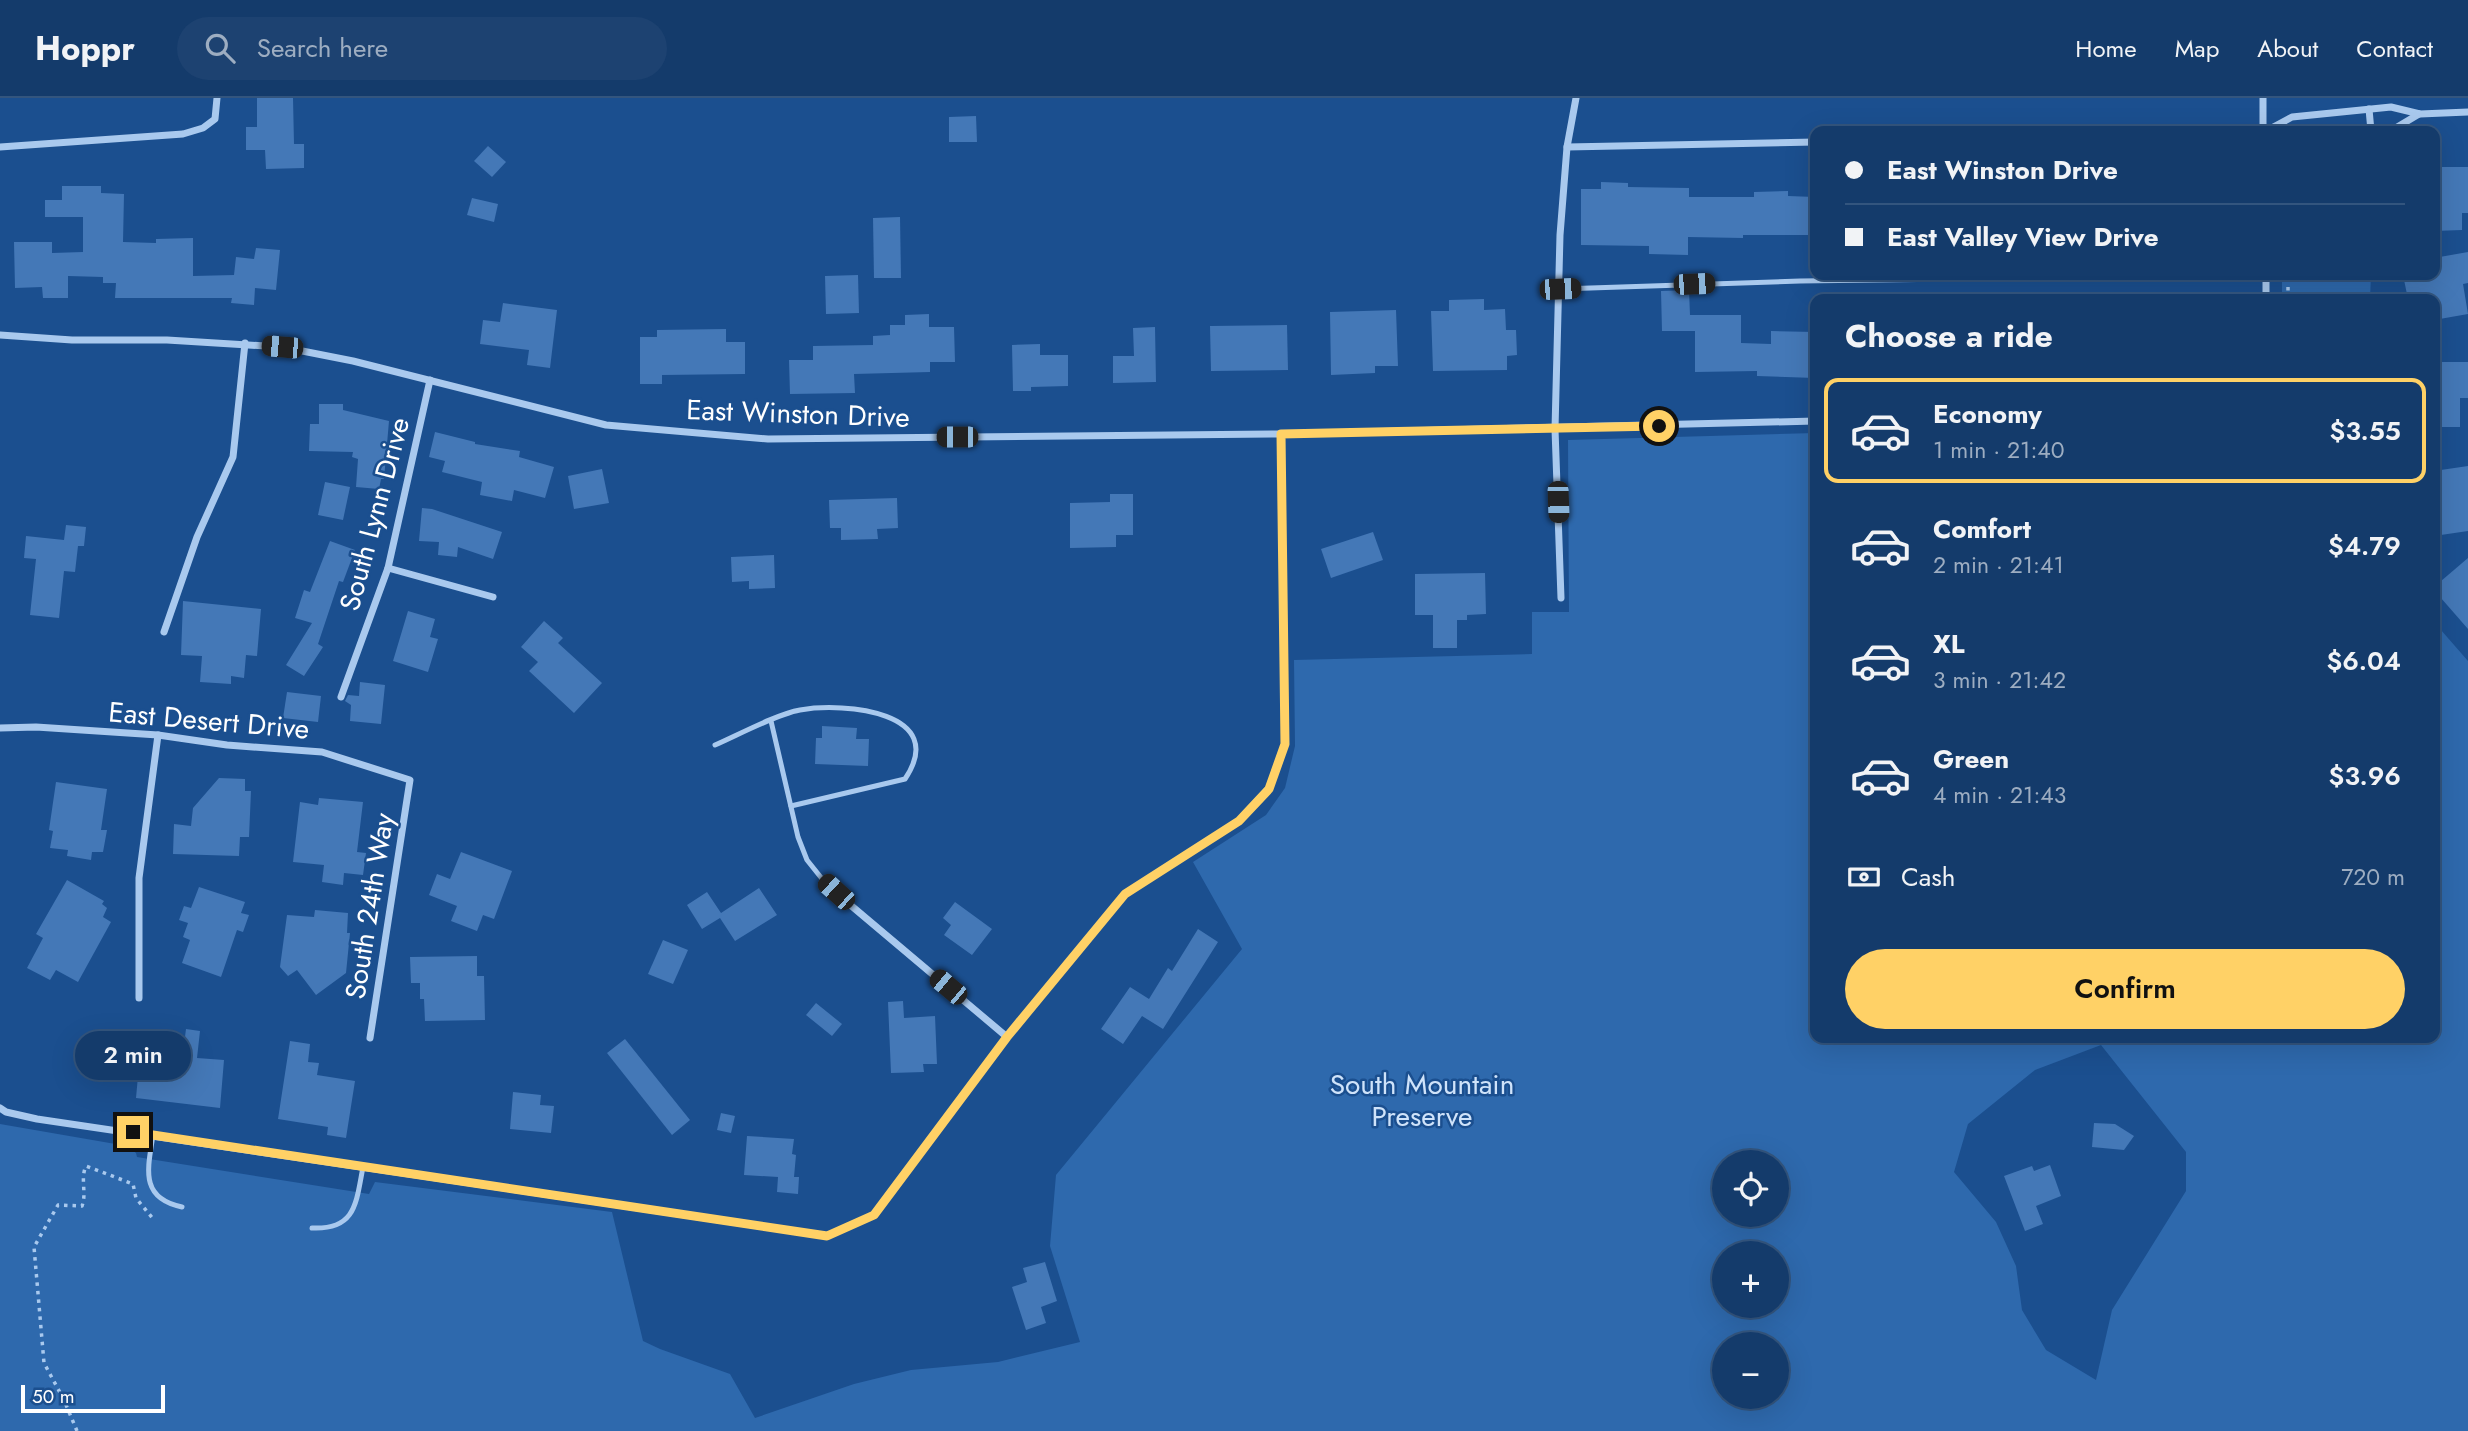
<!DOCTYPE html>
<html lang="en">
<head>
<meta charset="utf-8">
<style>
	:root { --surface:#143b6b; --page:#1d4271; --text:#f1f3f6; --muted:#9dadc1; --line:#33557e; --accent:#ffd166 }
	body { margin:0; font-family:Jost,sans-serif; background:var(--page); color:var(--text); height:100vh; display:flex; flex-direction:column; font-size:26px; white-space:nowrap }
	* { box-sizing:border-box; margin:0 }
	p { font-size:23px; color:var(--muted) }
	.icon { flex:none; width:38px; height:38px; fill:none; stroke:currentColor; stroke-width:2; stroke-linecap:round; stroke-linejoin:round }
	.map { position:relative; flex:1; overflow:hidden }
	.panel { position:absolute; left:1810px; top:196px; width:630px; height:749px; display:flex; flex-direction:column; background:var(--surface); border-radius:14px; box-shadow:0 7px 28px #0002,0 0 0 2px var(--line) }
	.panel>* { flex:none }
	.hud { position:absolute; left:1810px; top:28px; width:630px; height:154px; border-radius:14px; box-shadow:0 7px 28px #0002,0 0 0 2px var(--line); display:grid; align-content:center; height:154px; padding:0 35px; background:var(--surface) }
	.fabs { position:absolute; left:1712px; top:1052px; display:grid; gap:14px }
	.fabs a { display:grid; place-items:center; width:77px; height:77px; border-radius:50%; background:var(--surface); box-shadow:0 7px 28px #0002,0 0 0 2px var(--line); font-size:35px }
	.scale { position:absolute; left:21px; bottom:18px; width:144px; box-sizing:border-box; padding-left:7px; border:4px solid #fff; border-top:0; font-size:19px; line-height:24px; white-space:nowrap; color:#fff; -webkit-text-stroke:5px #1b4f8f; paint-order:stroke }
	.end { position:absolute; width:32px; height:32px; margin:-16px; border:9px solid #ffd166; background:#111; box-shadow:0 0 0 4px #111 }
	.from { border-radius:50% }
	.bubble { position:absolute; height:49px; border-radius:24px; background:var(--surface); box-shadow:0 7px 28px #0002,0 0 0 2px var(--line); font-size:23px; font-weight:600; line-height:49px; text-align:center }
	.car { position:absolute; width:21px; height:42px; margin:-21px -10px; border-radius:9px; box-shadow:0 0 5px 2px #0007; background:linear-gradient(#222 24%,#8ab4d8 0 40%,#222 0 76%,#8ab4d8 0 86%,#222 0) }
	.hud b { display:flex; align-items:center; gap:24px; height:66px; font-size:26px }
	.hud b+b { border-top:2px solid var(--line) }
	.hud i { width:18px; height:18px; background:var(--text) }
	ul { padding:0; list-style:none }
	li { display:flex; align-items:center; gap:21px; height:105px; margin:0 14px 10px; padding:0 21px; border:4px solid transparent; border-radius:14px }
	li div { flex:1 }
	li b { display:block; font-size:26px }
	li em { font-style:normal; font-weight:600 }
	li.on { border-color:var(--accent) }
	li>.icon { width:63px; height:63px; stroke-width:1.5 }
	h2 { padding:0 35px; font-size:32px; line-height:84px }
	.pay { display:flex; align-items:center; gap:18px; height:77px; padding:0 35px; font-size:26px }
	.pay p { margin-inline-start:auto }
	.button { display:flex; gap:14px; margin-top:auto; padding:14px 35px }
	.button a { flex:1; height:80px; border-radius:42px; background:var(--accent); color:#111; font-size:28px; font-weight:600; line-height:80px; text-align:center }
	header { display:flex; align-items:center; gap:42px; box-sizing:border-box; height:98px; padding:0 35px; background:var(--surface); border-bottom:2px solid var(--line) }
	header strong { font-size:33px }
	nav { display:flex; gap:38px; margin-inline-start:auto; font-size:24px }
	.search { width:490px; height:63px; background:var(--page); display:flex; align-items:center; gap:18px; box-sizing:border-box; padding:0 24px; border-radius:38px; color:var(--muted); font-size:26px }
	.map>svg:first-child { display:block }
	.green { fill:#2e69ad; fill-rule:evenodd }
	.building { fill:#4478b7 }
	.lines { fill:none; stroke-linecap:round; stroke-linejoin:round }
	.path { stroke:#a9c9ee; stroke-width:3.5; stroke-dasharray:3.5 5; stroke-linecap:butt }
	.lane { stroke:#a9c9ee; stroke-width:5 }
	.street { stroke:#a9c9ee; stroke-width:7 }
	.route { stroke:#ffd166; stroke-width:9 }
	.labels { text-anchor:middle; stroke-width:5; stroke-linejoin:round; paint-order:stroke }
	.street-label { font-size:28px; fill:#fff; stroke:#1b4f8f }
	.park-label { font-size:28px; fill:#cfe3fa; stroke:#1b4f8f }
</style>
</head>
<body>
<header>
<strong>Hoppr</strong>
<div class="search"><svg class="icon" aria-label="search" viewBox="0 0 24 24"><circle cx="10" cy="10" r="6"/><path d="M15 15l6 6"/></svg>Search here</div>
<nav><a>Home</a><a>Map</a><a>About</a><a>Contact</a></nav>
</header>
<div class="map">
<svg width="2468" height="1333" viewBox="0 0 2468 1333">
	<rect width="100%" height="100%" fill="#1b4f8f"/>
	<g class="green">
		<path d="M2282 177H2371L2370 201H2282Z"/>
		<path d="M1815 335V940H2434V524L2468 563V1333H0V1026L127 1048 136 1055 137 1059 369 1096 375 1084 612 1114 643 1243 660 1251 730 1276 755 1320 854 1286 911 1272 998 1264 1080 1244 1050 1148 1056 1077 1242 851 1193 764 1266 717 1285 690 1295 648 1294 562 1532 556V514H1569L1568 342ZM2101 947 2186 1054V1093L2112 1212 2096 1282 2046 1252 2022 1212 2016 1168 1996 1124 1954 1074 1968 1026 2035 972ZM1724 1064H1776V1116H1724ZM1724 1155H1776V1208H1724ZM1724 1246H1776V1298H1724Z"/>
	</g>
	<g class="building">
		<path d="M257 0H293L294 46H304V70L266 71 265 52H246V29H257Z"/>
		<path d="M976 18 977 44H949V19Z"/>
		<path d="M488 48 506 64 492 79 474 63Z"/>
		<path d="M2434 69H2468V115H2462V132L2434 133Z"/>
		<path d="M1601 84 1628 85V89L1689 90V99H1754V94L1788 93V98L1815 99V137H1743V140L1688 139V157L1649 156V148L1581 147V91H1601Z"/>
		<path d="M62 88H101V95L124 96 123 144 156 145V141L193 140V178L234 177 236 159 254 161 256 150 280 152 276 192 255 190 254 207 231 205 232 200H115L116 185H103V179L68 178V200H43L42 189 15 190 14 144H52V155L83 154V119H45V102H62Z"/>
		<path d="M472 100 498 106 494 124 467 117Z"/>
		<path d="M900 119 901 180H874L873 120Z"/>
		<path d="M2468 154V185L2463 186 2468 216 2434 222V201H2408L2403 177H2434V160Z"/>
		<path d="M858 177 859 215 826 216 825 178Z"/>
		<path d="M1689 192 1690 217H1741V245L1771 246V233L1815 234V280L1757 278V273L1695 274V233H1662L1661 193Z"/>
		<path d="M1484 201V212L1505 211 1506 232H1516L1517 257 1507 258V272L1433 273 1431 213H1449V202Z"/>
		<path d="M503 205 557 212 550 270 527 267 529 252 480 246 483 222 500 224Z"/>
		<path d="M1396 212 1398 268H1375V275L1331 277 1330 214Z"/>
		<path d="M929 216V229H954L955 264H930V274L854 276 855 295 790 296 789 262H813V248L873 247V238L890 237V227H905V217Z"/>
		<path d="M1287 227 1288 272 1211 273 1210 228Z"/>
		<path d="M1155 229 1156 284 1113 285V258H1134L1133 230Z"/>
		<path d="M726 231V244H745V276L662 277V286H640V239H657V232Z"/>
		<path d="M1040 246V257H1068V288L1031 289V293H1013L1012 247Z"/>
		<path d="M2434 264H2468V300H2460V329H2434Z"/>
		<path d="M319 306H343V312L389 323 384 381H381L379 391 356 389 358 361 352 359 353 354 309 353 310 326H319Z"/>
		<path d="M435 334 475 344V346L520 353 519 359 554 369 545 400 514 392 512 403 480 397 482 384 442 374 445 363 429 359Z"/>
		<path d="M2468 368V433L2434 438V373Z"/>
		<path d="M602 371 609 405 574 411 568 378Z"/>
		<path d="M325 384 350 389 343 422 318 417Z"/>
		<path d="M1110 396H1133V437H1116V449L1070 450V405L1110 404Z"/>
		<path d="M897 400 898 430 877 431 878 441 841 442V430H830L829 402Z"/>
		<path d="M422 410 432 411 502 434 493 461 458 449 457 459 438 457 439 444 419 443Z"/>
		<path d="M66 427 86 429 84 448H78L75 474 64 473 59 520 30 517 36 461 24 460 26 438 64 442Z"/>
		<path d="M1373 434 1383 462 1331 480 1321 451Z"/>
		<path d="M330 443 355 452 343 484 339 483 318 546 323 549 304 578 286 567 312 525 295 520 304 492 310 494Z"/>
		<path d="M774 457 775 490 749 491V483L732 484 731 459Z"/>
		<path d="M2468 460V531L2434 492V489Z"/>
		<path d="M1485 475 1486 516 1467 517V522H1457V550H1433V517H1415V476Z"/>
		<path d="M183 503 261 511 257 558 246 557 244 580 231 578V586L200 584 202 558 181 557Z"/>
		<path d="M408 513 435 521 430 539 438 541 428 574 393 563Z"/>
		<path d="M544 523 563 540 558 545 602 585 574 615 529 573 538 564 521 549Z"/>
		<path d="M360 584 385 587 381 626 350 623 351 607 345 603 348 597 359 598Z"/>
		<path d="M287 594 321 598 318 624 283 620Z"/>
		<path d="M822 628 857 630 856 641H869L868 668 815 666 816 640H822Z"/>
		<path d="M219 680 245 681V693H251L249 739H240L239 758 173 756 174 726 191 728 193 710Z"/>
		<path d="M56 684 107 691 101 732H107L103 754H92L91 762 67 758 68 752 50 750 53 733 49 732Z"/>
		<path d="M319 700 363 704 357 754 366 755 363 777 344 775 343 787 322 784 324 767 293 764 300 704 318 707Z"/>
		<path d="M461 754 512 773 494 821 483 817 477 833 451 823 457 808 429 797 437 776 450 781Z"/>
		<path d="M67 782 104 803 102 806 107 810 103 819 111 824 78 884 56 872 50 882 27 870 43 840 36 836Z"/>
		<path d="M199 789 245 804 241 815 249 817 243 834 237 832 221 879 182 865 190 842 183 839 188 825 179 822 184 808 191 810Z"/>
		<path d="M759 790 777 817 735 843 720 820 702 831 687 807 707 794 721 815Z"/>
		<path d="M955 804 992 831 972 857 944 837 951 827 943 820Z"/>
		<path d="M315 812 348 815 347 835H350L346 875 316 897 297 872 288 878 280 869 287 817 314 819Z"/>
		<path d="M1198 831 1218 844 1163 931 1142 918 1123 946 1101 931 1130 889 1149 901 1168 870 1172 873Z"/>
		<path d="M663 842 688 852 673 886 648 876Z"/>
		<path d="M477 858V878H484L485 922 425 923 424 901H420V885H411L410 859Z"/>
		<path d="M903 903 904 920 935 918 937 966H923L924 974 891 975 888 904Z"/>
		<path d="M816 905 842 926 832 938 806 917Z"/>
		<path d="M186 931 200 933 197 960 224 962 220 1010 136 1000 139 967H144V958L182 962Z"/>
		<path d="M625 941 690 1022 672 1037 607 955Z"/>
		<path d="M290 943 310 946 308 964 319 965 317 977 355 983 346 1040 327 1037 328 1029 278 1021Z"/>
		<path d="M513 994 541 997 540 1007 554 1008 551 1035 510 1031Z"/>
		<path d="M721 1015 735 1018 731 1035 717 1032Z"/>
		<path d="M2094 1025 2115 1026 2134 1038 2124 1052 2092 1049Z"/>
		<path d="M747 1038 794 1041 792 1056 796 1057 794 1079H799L798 1096 777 1094 778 1079 744 1077Z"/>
		<path d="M2050 1067 2061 1098 2036 1108 2043 1126 2025 1133 2004 1078 2032 1068 2034 1073Z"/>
		<path d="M1045 1164 1057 1203 1041 1209 1046 1225 1026 1232 1012 1189 1027 1184 1023 1170Z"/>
	</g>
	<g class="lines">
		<g class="path">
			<path d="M2288 201V177"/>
			<path d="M77 1333 64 1302 44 1265 34 1149 58 1107 82 1108C87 1095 80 1081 86 1068L133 1086 136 1100 154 1122"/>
		</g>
		<g class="lane">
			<path d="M1560 191 1800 183 2251 177"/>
			<path d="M771 623 798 739 807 762 823 782 848 805"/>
			<path d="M715 647C738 637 777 616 800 612 845 604 950 614 905 681L791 708"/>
			<path d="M153 1037C148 1070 139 1100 182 1109"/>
			<path d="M312 1130C356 1132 356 1105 363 1069"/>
		</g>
		<g class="street">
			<path d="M2369 11 2371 33"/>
			<path d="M2263 33V0"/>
			<path d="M2266 33 2292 19 2391 9 2420 16 2468 14"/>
			<path d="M2372 33 2394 31 2419 16"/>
			<path d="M0 49 183 36 203 30 215 21 217 0"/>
			<path d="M1567 49 1815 44"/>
			<path d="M2266 177V201"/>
			<path d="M0 237 72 242H167L282 249 353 263 606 327 768 341 1281 336 1815 323"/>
			<path d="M388 470 493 499"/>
			<path d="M1561 500 1555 331 1560 137 1567 49 1576 0"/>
			<path d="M164 534 197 439 233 359 245 245"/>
			<path d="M341 599 388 470 430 282"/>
			<path d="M0 630 36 629 158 637 227 647 322 654 410 682 370 940"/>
			<path d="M848 805 1007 939"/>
			<path d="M139 900V780L158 637"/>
			<path d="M0 1010 6 1014 37 1021 827 1138 874 1117 1007 939 1125 796 1239 723 1269 690 1285 646 1281 336"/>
		</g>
	</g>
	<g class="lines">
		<path class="route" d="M133 1034 827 1138 874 1117 1007 939 1125 796 1239 723 1269 691 1285 646 1281 336 1659 328"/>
	</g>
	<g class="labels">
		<g class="street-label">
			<text transform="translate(798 315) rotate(2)" y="10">East Winston Drive</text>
			<text transform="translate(374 416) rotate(-75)" y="10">South Lynn Drive</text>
			<text transform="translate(209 622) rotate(5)" y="10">East Desert Drive</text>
			<text transform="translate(369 808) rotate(-81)" y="10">South 24th Way</text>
		</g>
		<g class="park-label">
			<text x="1422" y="996">South Mountain<tspan x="1422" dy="32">Preserve</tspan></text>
		</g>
	</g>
</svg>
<div class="fabs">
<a><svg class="icon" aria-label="locate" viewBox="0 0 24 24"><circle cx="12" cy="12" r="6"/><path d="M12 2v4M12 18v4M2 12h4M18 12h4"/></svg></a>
<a>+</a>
<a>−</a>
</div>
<div class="scale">50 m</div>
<i class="end from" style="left:1659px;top:328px"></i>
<i class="end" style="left:133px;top:1034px"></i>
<div class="bubble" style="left:75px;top:933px;width:116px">2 min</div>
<i class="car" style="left:1694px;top:186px;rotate:88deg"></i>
<i class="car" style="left:1560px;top:191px;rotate:88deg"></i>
<i class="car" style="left:282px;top:249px;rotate:275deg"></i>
<i class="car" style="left:957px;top:339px;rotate:270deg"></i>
<i class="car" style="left:1558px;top:404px;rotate:178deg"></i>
<i class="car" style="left:836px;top:794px;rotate:312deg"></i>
<i class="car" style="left:948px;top:889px;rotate:310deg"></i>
<div class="hud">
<b><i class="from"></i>East Winston Drive</b>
<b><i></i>East Valley View Drive</b>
</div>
<section class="panel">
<h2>Choose a ride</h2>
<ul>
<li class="on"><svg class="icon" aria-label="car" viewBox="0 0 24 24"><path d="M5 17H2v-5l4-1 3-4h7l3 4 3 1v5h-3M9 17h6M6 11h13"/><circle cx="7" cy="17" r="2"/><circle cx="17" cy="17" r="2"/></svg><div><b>Economy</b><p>1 min · 21:40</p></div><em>$3.55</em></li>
<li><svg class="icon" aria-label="car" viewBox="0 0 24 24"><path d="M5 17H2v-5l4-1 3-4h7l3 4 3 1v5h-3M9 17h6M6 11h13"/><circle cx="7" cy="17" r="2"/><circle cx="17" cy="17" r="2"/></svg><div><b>Comfort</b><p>2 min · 21:41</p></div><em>$4.79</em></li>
<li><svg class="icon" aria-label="car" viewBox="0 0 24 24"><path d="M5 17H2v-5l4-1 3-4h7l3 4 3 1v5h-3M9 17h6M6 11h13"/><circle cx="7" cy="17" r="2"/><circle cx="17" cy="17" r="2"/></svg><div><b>XL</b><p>3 min · 21:42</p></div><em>$6.04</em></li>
<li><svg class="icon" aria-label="car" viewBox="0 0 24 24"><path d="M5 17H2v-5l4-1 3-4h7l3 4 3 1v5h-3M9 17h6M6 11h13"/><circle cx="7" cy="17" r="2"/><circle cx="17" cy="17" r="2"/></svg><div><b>Green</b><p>4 min · 21:43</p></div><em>$3.96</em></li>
</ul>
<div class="pay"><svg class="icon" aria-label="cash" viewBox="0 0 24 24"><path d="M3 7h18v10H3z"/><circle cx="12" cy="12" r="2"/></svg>Cash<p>720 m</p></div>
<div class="button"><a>Confirm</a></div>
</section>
</div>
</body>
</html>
